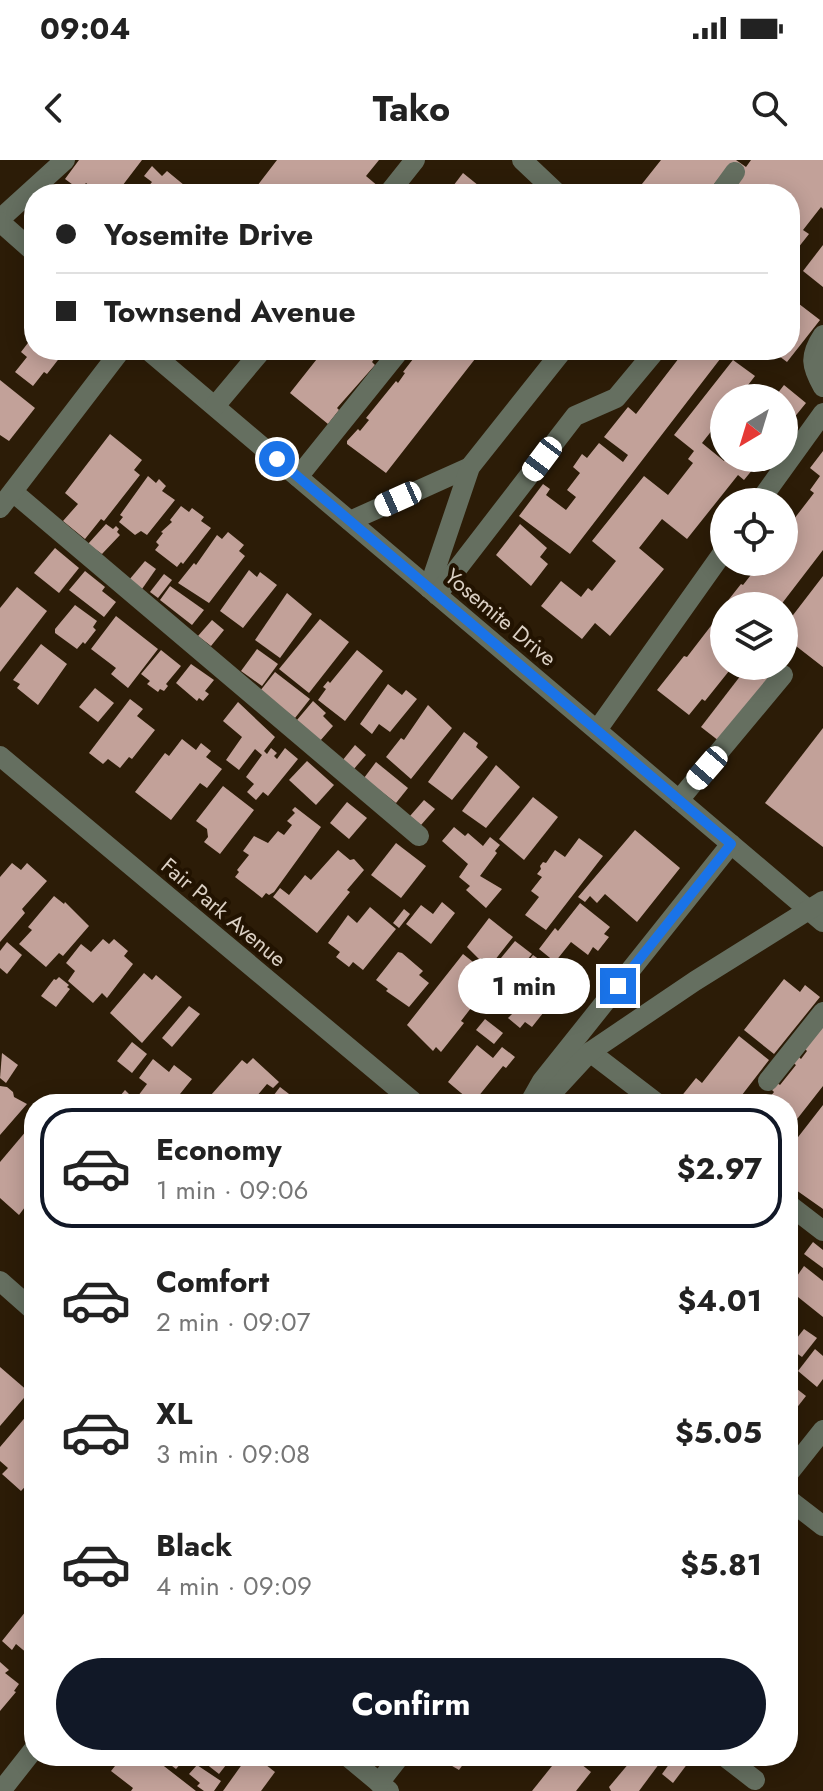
<!DOCTYPE html>
<html lang="en">
<head>
<meta charset="utf-8">
<style>
	:root { --surface:#fff; --page:#f6f6f6; --text:#222; --muted:#767676; --line:#e0e0e0; --accent:#111827 }
	body { margin:0; font-family:Jost,sans-serif; background:var(--page); color:var(--text); height:100vh; display:flex; flex-direction:column; font-size:30px; white-space:nowrap }
	* { box-sizing:border-box; margin:0 }
	p { font-size:26px; color:var(--muted) }
	.icon { flex:none; width:44px; height:44px; fill:none; stroke:currentColor; stroke-width:2; stroke-linecap:round; stroke-linejoin:round }
	.map { position:relative; flex:1; overflow:hidden }
	.details { position:absolute; left:24px; top:934px; width:774px; height:672px; display:flex; flex-direction:column; background:var(--surface); border-radius:32px; box-shadow:0 4px 20px #0003 }
	.details>* { flex:none }
	.top-card { position:absolute; left:24px; top:24px; width:776px; height:176px; border-radius:32px; box-shadow:0 4px 20px #0003; display:grid; align-content:center; height:176px; padding:0 32px; background:var(--surface) }
	.needle { width:52px; rotate:218deg }
	.controls { position:absolute; left:710px; top:224px; display:grid; gap:16px }
	.controls a { display:grid; place-items:center; width:88px; height:88px; border-radius:50%; background:var(--surface); box-shadow:0 4px 20px #0003; font-size:40px }
	.end { position:absolute; width:36px; height:36px; margin:-18px; border:10px solid #1a73e8; background:#fff; box-shadow:0 0 0 4px #fff }
	.from { border-radius:50% }
	.bubble { position:absolute; height:56px; border-radius:28px; background:var(--surface); box-shadow:0 4px 20px #0003; font-size:26px; font-weight:700; line-height:56px; text-align:center }
	.car { position:absolute; width:24px; height:48px; margin:-24px -12px; border-radius:10px; box-shadow:0 0 6px 2px #0007; background:linear-gradient(#fff 24%,#345 0 40%,#fff 0 76%,#345 0 86%,#fff 0) }
	.top-card b { display:flex; align-items:center; gap:28px; height:76px; font-size:30px }
	.top-card b+b { border-top:2px solid var(--line) }
	.top-card i { width:20px; height:20px; background:var(--text) }
	ul { padding:14px 0 0; list-style:none }
	li { display:flex; align-items:center; gap:24px; height:120px; margin:0 16px 12px; padding:0 16px; border:4px solid transparent; border-radius:32px }
	li div { flex:1 }
	li b { display:block; font-size:30px }
	li em { font-style:normal; font-weight:700 }
	li.active { border-color:var(--accent) }
	li>.icon { width:72px; height:72px; stroke-width:1.5 }
	.cta { display:flex; gap:16px; margin-top:auto; padding:16px 32px }
	.cta a { flex:1; height:92px; border-radius:48px; background:var(--accent); color:#fff; font-size:32px; font-weight:700; line-height:92px; text-align:center }
	.status { display:flex; justify-content:space-between; align-items:center; height:56px; padding:0 40px; background:var(--surface); direction:ltr }
	.status svg { height:22px; fill:currentColor }
	header { display:flex; justify-content:space-between; align-items:center; height:104px; padding:0 32px; background:var(--surface); font-size:36px; font-weight:700 }
	.map>svg:first-child { display:block }
	.building { fill:#c2a199 }
	.lines { fill:none; stroke-linecap:round; stroke-linejoin:round }
	.minor { stroke:#656f60; stroke-width:20 }
	.route { stroke:#1a73e8; stroke-width:10 }
	.labels { text-anchor:middle; stroke-width:8; stroke-linejoin:round; paint-order:stroke }
	.street-label { font-size:22px; fill:#dbd0c4; stroke:#221301 }
</style>
</head>
<body>
<div class="status"><b>09:04</b><svg viewBox="0 0 49 12"><path d="M0 12V9h3v3zM5 12V6h3v6zM10 12V3h3v9zM15 12V0h3v12zM26 1h20v11H26zM47 4h2v5h-2z"/></svg></div>
<header><svg class="icon" aria-label="back" viewBox="0 0 24 24"><path d="M15 5l-7 7 7 7"/></svg>Tako<svg class="icon" aria-label="search" viewBox="0 0 24 24"><circle cx="10" cy="10" r="6"/><path d="M15 15l6 6"/></svg></header>
<div class="map">
<svg width="823" height="1631" viewBox="0 0 823 1631">
	<rect width="100%" height="100%" fill="#2c1c07"/>
	<g class="building">
		<path d="M79 0H142L116 34H91L87 31 91 27 86 23 80 30 65 19Z"/>
		<path d="M277 0H379L366 16 379 27 373 34H251Z"/>
		<path d="M661 0H736L746 7 751 0H823V49L821 47 803 70 809 74 794 93 790 90V34H736L740 29 732 23 728 7 706 34H634Z"/>
		<path d="M152 6 162 16 167 11 190 30 187 34H133L138 27 144 32 152 22 144 16Z"/>
		<path d="M463 13 489 34H447Z"/>
		<path d="M823 85V127L803 111Z"/>
		<path d="M790 137 820 160 787 202 771 190H790Z"/>
		<path d="M34 175V190H54L61 196 47 214 44 212 33 226 15 212 27 197 21 192Z"/>
		<path d="M324 190H381L372 202 375 205 337 248 339 250 328 264 290 233Z"/>
		<path d="M420 190H482L386 313 347 284V281L358 269 360 271 369 260 366 258 396 221 398 223 405 213 403 212Z"/>
		<path d="M672 190H727L570 394 519 356 543 324 550 329 546 335 566 350 576 337 567 330 580 313 573 307 582 294 587 298 599 283 623 302 628 295 604 277 628 247 636 254 679 198 671 192Z"/>
		<path d="M733 200 755 216 738 238H724V255L702 283 724 301 726 298H762L744 320 738 315 687 379 662 359 639 388 664 409 610 476 595 463 582 479 541 446 561 421 581 437 588 428 592 431 616 401 592 381 644 316 668 335 693 303 688 299 694 291 674 275Z"/>
		<path d="M0 220 35 248 9 281 0 275Z"/>
		<path d="M784 225 806 243 784 270V238H774Z"/>
		<path d="M110 274 142 300 134 310 140 315 104 361 101 359 85 379 63 361 78 344 65 333Z"/>
		<path d="M823 291V390L780 446H724V506H733L705 541 702 539 689 555 657 530 684 496 687 497 717 458 715 457 741 424 743 425 761 402H784V372L814 333 810 330 820 316 810 308Z"/>
		<path d="M148 316 156 323 159 319 166 326 162 331 175 340 147 375 141 371 135 375 119 362 123 357 120 355Z"/>
		<path d="M181 346 189 352 192 348 204 357 201 361 211 368 183 404 181 402 177 407 155 390 159 385 156 382 163 373 161 372 172 362 170 360Z"/>
		<path d="M106 364 113 369 116 366 119 369 117 372 120 375 102 394 88 384Z"/>
		<path d="M520 364 547 388 540 397 548 404 531 426 496 395Z"/>
		<path d="M228 372 244 385 239 391 245 396 209 443 178 423 194 403 196 405 217 375 222 379Z"/>
		<path d="M55 388 79 408 59 433 34 413Z"/>
		<path d="M145 401 156 409 142 429 129 420Z"/>
		<path d="M249 410 257 417 260 412 277 425 243 468 220 451Z"/>
		<path d="M85 411 105 427 102 431 116 442 104 457 69 430Z"/>
		<path d="M164 414 172 420 158 438 150 432Z"/>
		<path d="M823 416V507L787 479 784 484V460L786 457 790 459Z"/>
		<path d="M170 426 204 450 192 465 160 440Z"/>
		<path d="M17 427 47 451 0 512V448Z"/>
		<path d="M287 433 312 454 280 498 255 480Z"/>
		<path d="M75 445 97 461 93 467 96 470 85 484 83 482 77 489 55 473V469Z"/>
		<path d="M116 456 158 489 128 528 111 514 116 508 91 489Z"/>
		<path d="M320 459 349 482 309 533 279 509Z"/>
		<path d="M212 460 224 470 211 486 198 476Z"/>
		<path d="M41 484 67 504 38 545 17 528 20 524 13 520Z"/>
		<path d="M257 489 278 504 262 526 241 511Z"/>
		<path d="M161 490 181 506 166 524 168 526 164 531 160 529 158 532 147 524 150 521 141 514Z"/>
		<path d="M357 490 383 511 345 561 318 540 326 529 323 527 328 521 330 523Z"/>
		<path d="M191 504 214 520 205 531 209 534 203 541 199 538 197 541 176 523Z"/>
		<path d="M748 506H778L719 581 701 567Z"/>
		<path d="M275 512 310 539 295 558 260 531Z"/>
		<path d="M388 524 402 535 406 530 417 539 390 572 379 564 372 574 360 564Z"/>
		<path d="M95 528 114 543 98 562 79 547Z"/>
		<path d="M130 539 143 549 137 556 155 570 132 599 129 597 120 608 108 599 103 604 89 593Z"/>
		<path d="M313 541 326 553 323 556 333 566 320 581 297 560Z"/>
		<path d="M238 542 275 577 264 591 267 594 271 588 277 593 274 596 277 599 285 588 298 599 268 636 263 632 256 640 247 632 254 624 246 617 262 595 255 589 239 610 226 600 242 577 223 561Z"/>
		<path d="M428 545 452 568 411 619 386 597 401 578 404 580Z"/>
		<path d="M823 568V687L765 643Z"/>
		<path d="M464 572 478 583 476 587 488 597 452 640 428 622Z"/>
		<path d="M182 579 196 590 201 583 211 591 206 597 222 609 207 628 200 623 171 660 135 632 165 593 169 596Z"/>
		<path d="M355 585 366 595 353 610 342 601Z"/>
		<path d="M307 601 334 625 316 645 289 620Z"/>
		<path d="M376 602 408 628 396 643 364 618Z"/>
		<path d="M496 605 520 627 486 668 462 651Z"/>
		<path d="M223 626 254 650 220 694 204 682 208 677 207 669 196 661Z"/>
		<path d="M533 637 558 657 524 700 499 679Z"/>
		<path d="M424 640 435 649 421 665 410 656Z"/>
		<path d="M347 642 367 658 349 679 330 663Z"/>
		<path d="M295 647 321 667 274 732 269 735 266 733 262 738 235 717 239 712 237 710 249 695 243 691 254 676 268 683 278 671 284 675 292 665 287 661 295 653 292 650Z"/>
		<path d="M454 667 465 676 468 673 483 686 490 677 500 685 495 691 497 693 480 716 502 729 486 748 466 730 470 726 459 717 468 704 442 681Z"/>
		<path d="M635 670 680 708 637 762 605 734 597 743 590 736 585 742 578 737Z"/>
		<path d="M579 678 603 696 546 770 525 755 539 737 531 731 542 717 537 714 541 709 540 706 543 702 546 703 555 690 565 697Z"/>
		<path d="M396 683 426 706 401 738 371 715Z"/>
		<path d="M338 690 350 700 354 699 364 710 347 730 350 732 317 773 273 737 280 728 289 735 305 715 311 720Z"/>
		<path d="M12 703 21 710 27 703 47 721 22 749 25 753 0 782V717Z"/>
		<path d="M54 736 64 744 65 742 89 766 63 796 59 793 46 807 19 784 32 770 28 767Z"/>
		<path d="M442 742 455 753 431 784 406 764 421 745 433 754Z"/>
		<path d="M580 743 610 767 604 774 609 777 598 791 593 787 588 795 571 782 555 802 539 789 555 768 558 771Z"/>
		<path d="M370 747 396 769 363 810 353 802 349 807 336 797 340 792 328 783 348 755 357 763Z"/>
		<path d="M404 749 410 754 399 768 393 763Z"/>
		<path d="M489 758 513 777 491 805 482 798 480 800 467 787Z"/>
		<path d="M103 779 109 784 114 779 128 791 124 796 133 804 107 838 102 833 93 843 68 821 75 811 66 803 81 784 91 792Z"/>
		<path d="M515 781 532 794 518 811 501 798Z"/>
		<path d="M7 782 22 795 7 814 0 808V791Z"/>
		<path d="M398 792 402 793 423 811 419 815 429 823 409 847 386 831 388 829 376 820Z"/>
		<path d="M463 794 482 809V813L463 834 469 838 465 843 471 848 461 861 464 863 441 892 436 887 433 891 407 865Z"/>
		<path d="M533 795 551 808 541 821 523 808Z"/>
		<path d="M144 813 152 820 156 815 182 837 142 883 110 853Z"/>
		<path d="M59 817 69 825 67 827 70 829 56 847 41 836 54 819 56 820Z"/>
		<path d="M527 819 544 833 553 822 567 832 555 847 551 843 532 867 525 862 520 868 508 858 513 853 505 847Z"/>
		<path d="M784 819 800 832 805 825 820 837 774 894 744 870Z"/>
		<path d="M189 846 200 854 172 887 162 878Z"/>
		<path d="M485 859 503 873 494 884 476 870Z"/>
		<path d="M823 867V926L794 963 788 958V944H770L767 941 774 932 772 930 777 923 780 925 796 905 793 903 798 896 801 899 807 891 805 889Z"/>
		<path d="M739 876 769 900 735 944H689L680 938 696 918 702 923Z"/>
		<path d="M132 882 147 894 132 913 117 901Z"/>
		<path d="M477 885 493 898 502 887 515 897 506 908 503 906 473 943 448 922Z"/>
		<path d="M2 893 18 905 6 923 0 918Z"/>
		<path d="M253 898 279 922 273 928 267 924 256 937 263 944H203L242 900 247 904Z"/>
		<path d="M153 899 169 912 174 905 192 919 172 944H120L116 941 125 930 135 940 147 924 139 918Z"/>
		<path d="M0 926 7 927 13 932 14 937 27 944 0 975Z"/>
		<path d="M280 927 302 944H267Z"/>
		<path d="M823 945V1049L796 1030 794 1032 788 1027V990Z"/>
		<path d="M27 970 34 977V1035L19 1055 0 1038V1002Z"/>
		<path d="M813 1082 823 1090V1108L804 1094Z"/>
		<path d="M804 1106 823 1121V1157L788 1129Z"/>
		<path d="M804 1169 817 1178 802 1197 789 1188Z"/>
		<path d="M815 1189 823 1196V1219L817 1227 798 1211Z"/>
		<path d="M0 1207 29 1232 0 1266Z"/>
		<path d="M788 1222 806 1236 788 1259Z"/>
		<path d="M34 1247V1317L21 1331 2 1314 8 1308 0 1301V1287Z"/>
		<path d="M26 1451 34 1457V1499L16 1484 12 1490 2 1481Z"/>
		<path d="M0 1502 9 1510 5 1513 19 1524 14 1531 16 1532 0 1551Z"/>
		<path d="M112 1596H155L162 1601 160 1603 196 1631H131L133 1628 111 1611 119 1601Z"/>
		<path d="M159 1596H187L176 1609Z"/>
		<path d="M196 1596H233L219 1614Z"/>
		<path d="M248 1596 261 1601 275 1612 261 1631H223Z"/>
		<path d="M435 1596H469L459 1610Z"/>
		<path d="M560 1596H571L591 1612 576 1631H532Z"/>
		<path d="M635 1596H665L639 1631H611L609 1627Z"/>
		<path d="M675 1596 688 1603 673 1623 662 1614Z"/>
		<path d="M197 1605 221 1621 214 1631H204L197 1626 200 1623 189 1614Z"/>
	</g>
	<g class="lines">
		<g class="minor">
			<path d="M522 0 558 34"/>
			<path d="M388 34 415 0"/>
			<path d="M719 34 735 12"/>
			<path d="M0 59 65 0"/>
			<path d="M0 62 34 92"/>
			<path d="M823 175C809 196 811 206 823 227"/>
			<path d="M148 190 823 762"/>
			<path d="M215 246 262 190"/>
			<path d="M298 317 400 190"/>
			<path d="M13 332 419 676"/>
			<path d="M759 342 823 253"/>
			<path d="M0 348 121 190"/>
			<path d="M350 361 470 307"/>
			<path d="M429 428 470 307 563 190"/>
			<path d="M437 435 575 256 616 238 656 190"/>
			<path d="M597 570 724 391"/>
			<path d="M0 596 416 944"/>
			<path d="M679 640 783 515"/>
			<path d="M590 892 658 944"/>
			<path d="M768 921 823 852"/>
			<path d="M529 944 542 921 731 684"/>
			<path d="M542 944 590 892 695 821 823 741"/>
			<path d="M788 1044 823 1071"/>
			<path d="M0 1121 34 1151"/>
			<path d="M788 1314 823 1270"/>
			<path d="M788 1339 823 1366"/>
			<path d="M347 1596 389 1631"/>
			<path d="M724 1596 755 1620"/>
			<path d="M379 1623 400 1596"/>
			<path d="M1 1631 34 1589"/>
		</g>
	</g>
	<g class="lines">
		<path class="route" d="M277 299 731 684 618 826"/>
	</g>
	<g class="labels">
		<g class="street-label">
			<text transform="translate(501 457) rotate(40)" y="8">Yosemite Drive</text>
			<text transform="translate(224 752) rotate(40)" y="8">Fair Park Avenue</text>
		</g>
	</g>
</svg>
<div class="controls">
<a><svg class="needle" viewBox="-14 -14 28 28"><path d="M0-13l5 13h-10z" fill="#e53935"/><path d="M0 13l5-13h-10z" fill="#767676"/></svg></a>
<a><svg class="icon" aria-label="locate" viewBox="0 0 24 24"><circle cx="12" cy="12" r="6"/><path d="M12 2v4M12 18v4M2 12h4M18 12h4"/></svg></a>
<a><svg class="icon" aria-label="layers" viewBox="0 0 24 24"><path d="M12 4l9 5-9 5-9-5zM3 14l9 5 9-5"/></svg></a>
</div>
<i class="end from" style="left:277px;top:299px"></i>
<i class="end" style="left:618px;top:826px"></i>
<div class="bubble" style="left:458px;top:798px;width:132px">1 min</div>
<i class="car" style="left:542px;top:299px;rotate:217deg"></i>
<i class="car" style="left:398px;top:339px;rotate:246deg"></i>
<i class="car" style="left:707px;top:608px;rotate:221deg"></i>
<div class="top-card">
<b><i class="from"></i>Yosemite Drive</b>
<b><i></i>Townsend Avenue</b>
</div>
<section class="details">
<ul>
<li class="active"><svg class="icon" aria-label="car" viewBox="0 0 24 24"><path d="M5 17H2v-5l4-1 3-4h7l3 4 3 1v5h-3M9 17h6M6 11h13"/><circle cx="7" cy="17" r="2"/><circle cx="17" cy="17" r="2"/></svg><div><b>Economy</b><p>1 min · 09:06</p></div><em>$2.97</em></li>
<li><svg class="icon" aria-label="car" viewBox="0 0 24 24"><path d="M5 17H2v-5l4-1 3-4h7l3 4 3 1v5h-3M9 17h6M6 11h13"/><circle cx="7" cy="17" r="2"/><circle cx="17" cy="17" r="2"/></svg><div><b>Comfort</b><p>2 min · 09:07</p></div><em>$4.01</em></li>
<li><svg class="icon" aria-label="car" viewBox="0 0 24 24"><path d="M5 17H2v-5l4-1 3-4h7l3 4 3 1v5h-3M9 17h6M6 11h13"/><circle cx="7" cy="17" r="2"/><circle cx="17" cy="17" r="2"/></svg><div><b>XL</b><p>3 min · 09:08</p></div><em>$5.05</em></li>
<li><svg class="icon" aria-label="car" viewBox="0 0 24 24"><path d="M5 17H2v-5l4-1 3-4h7l3 4 3 1v5h-3M9 17h6M6 11h13"/><circle cx="7" cy="17" r="2"/><circle cx="17" cy="17" r="2"/></svg><div><b>Black</b><p>4 min · 09:09</p></div><em>$5.81</em></li>
</ul>
<div class="cta"><a>Confirm</a></div>
</section>
</div>
</body>
</html>
